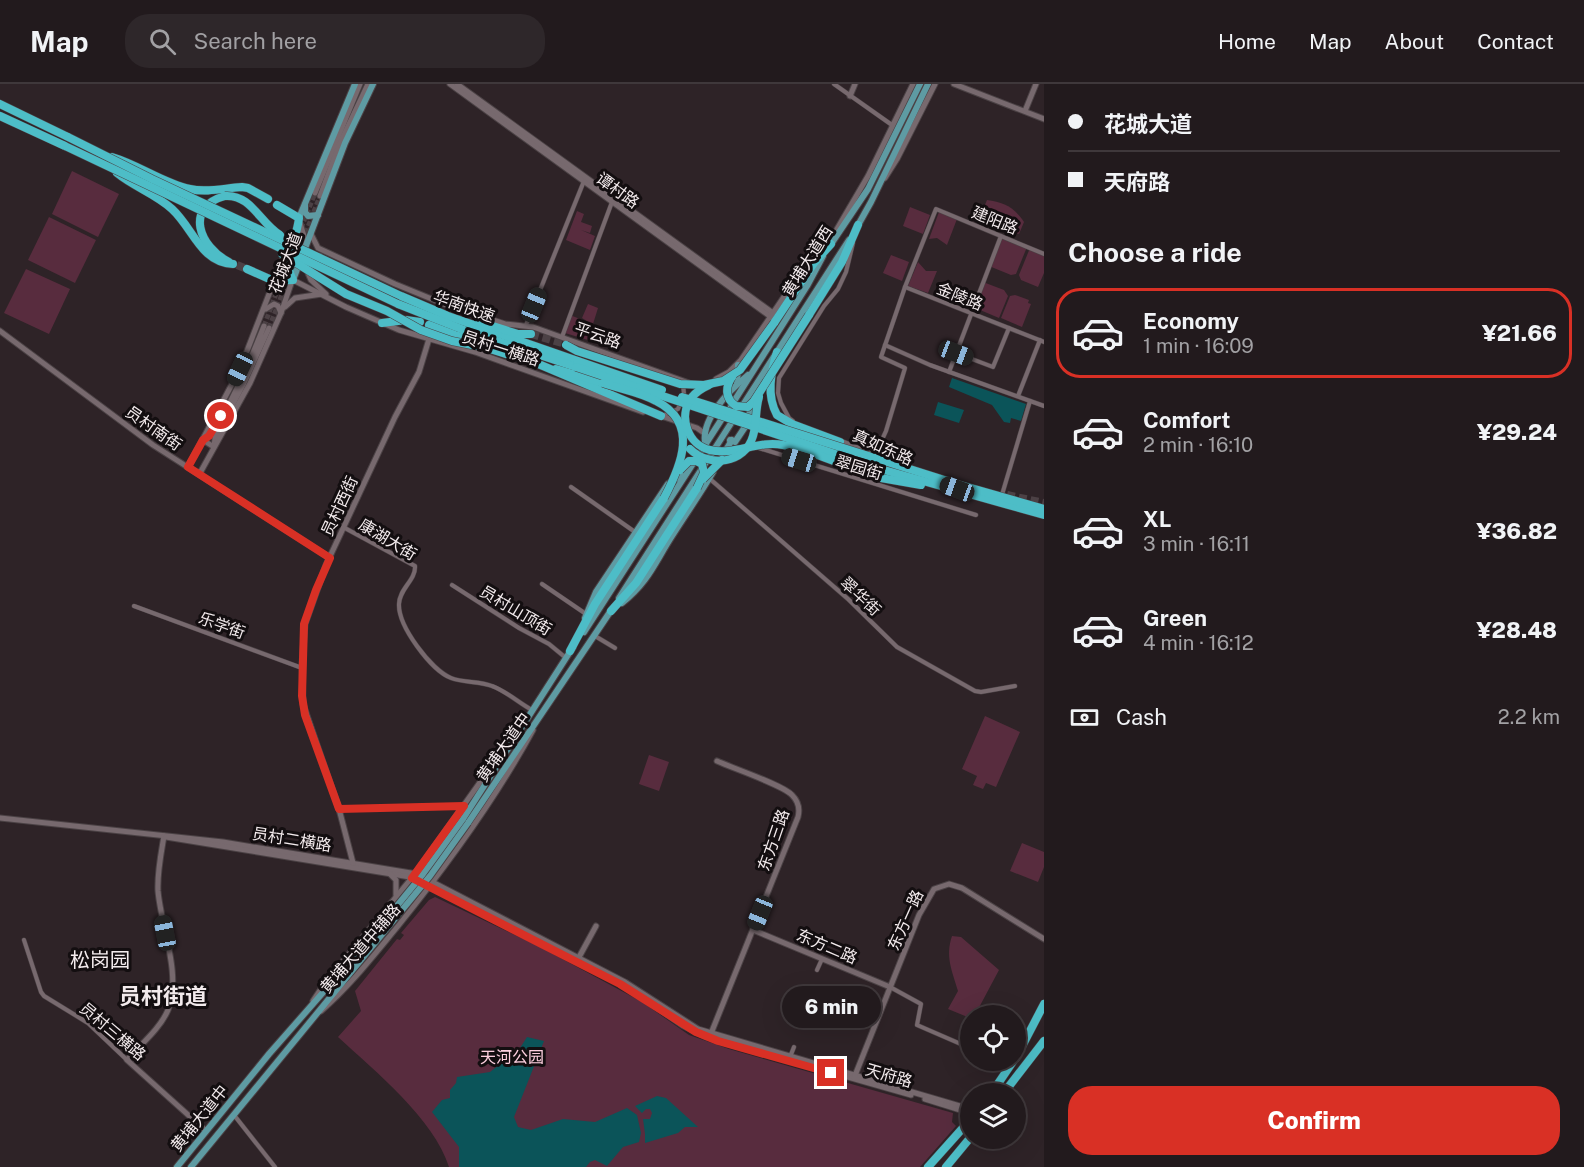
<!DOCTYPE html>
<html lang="en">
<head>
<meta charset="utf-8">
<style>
	:root { --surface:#221a1d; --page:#2e272a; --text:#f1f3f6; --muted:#a2a1a4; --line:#3f383b; --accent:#d93025 }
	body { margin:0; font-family:"Public Sans","Noto Sans SC",sans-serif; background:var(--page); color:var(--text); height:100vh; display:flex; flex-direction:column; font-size:22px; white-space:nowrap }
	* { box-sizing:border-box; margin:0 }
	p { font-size:20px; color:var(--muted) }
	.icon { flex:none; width:33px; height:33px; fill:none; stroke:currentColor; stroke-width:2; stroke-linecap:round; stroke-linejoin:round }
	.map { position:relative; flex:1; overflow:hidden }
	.side { display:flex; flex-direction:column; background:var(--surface); width:540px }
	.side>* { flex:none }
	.guide { display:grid; align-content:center; height:132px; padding:0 24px; background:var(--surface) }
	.tools { position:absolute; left:960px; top:921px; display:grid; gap:12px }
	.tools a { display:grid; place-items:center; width:66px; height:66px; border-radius:50%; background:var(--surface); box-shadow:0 6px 24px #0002,0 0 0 2px var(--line); font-size:30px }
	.end { position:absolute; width:27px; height:27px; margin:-14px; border:8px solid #d93025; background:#fff; box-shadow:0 0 0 3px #fff }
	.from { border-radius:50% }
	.bubble { position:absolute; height:42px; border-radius:21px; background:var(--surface); box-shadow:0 6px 24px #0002,0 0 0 2px var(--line); font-size:20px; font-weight:800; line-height:42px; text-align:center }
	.car { position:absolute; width:18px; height:36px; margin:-18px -9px; border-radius:8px; box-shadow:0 0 4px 2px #0007; background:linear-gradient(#222 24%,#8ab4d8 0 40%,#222 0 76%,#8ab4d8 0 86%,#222 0) }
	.guide b { display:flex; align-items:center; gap:21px; height:57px; font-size:22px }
	.guide b+b { border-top:2px solid var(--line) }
	.guide i { width:15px; height:15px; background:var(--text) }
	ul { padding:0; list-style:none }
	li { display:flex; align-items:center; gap:18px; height:90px; margin:0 12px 9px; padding:0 12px; border:3px solid transparent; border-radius:24px }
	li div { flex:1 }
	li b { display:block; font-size:22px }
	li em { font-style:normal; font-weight:800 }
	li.active { border-color:var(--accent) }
	li>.icon { width:54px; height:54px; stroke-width:1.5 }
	h2 { padding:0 24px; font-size:27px; line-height:72px }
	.pay { display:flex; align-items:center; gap:15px; height:66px; padding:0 24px; font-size:22px }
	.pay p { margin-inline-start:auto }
	.cta { display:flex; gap:12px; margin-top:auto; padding:12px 24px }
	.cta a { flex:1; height:69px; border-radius:24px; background:var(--accent); color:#fff; font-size:24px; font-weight:800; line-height:69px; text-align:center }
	header { display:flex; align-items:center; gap:36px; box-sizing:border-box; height:84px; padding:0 30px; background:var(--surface); border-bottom:2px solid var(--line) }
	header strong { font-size:28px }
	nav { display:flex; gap:33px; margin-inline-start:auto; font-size:21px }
	.search { width:420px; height:54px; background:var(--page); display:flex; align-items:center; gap:15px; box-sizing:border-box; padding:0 21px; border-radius:24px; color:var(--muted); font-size:22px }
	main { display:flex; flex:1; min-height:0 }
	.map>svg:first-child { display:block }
	.green { fill:#582c3e }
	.water { fill:#0b5459 }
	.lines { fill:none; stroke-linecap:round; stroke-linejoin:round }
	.secondary-tunnel { stroke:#4c4145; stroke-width:5; stroke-dasharray:5 2.5; stroke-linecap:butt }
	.highway-tunnel { stroke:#4c4145; stroke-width:8; stroke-dasharray:8 4; stroke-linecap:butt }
	.street-casing { stroke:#4b4245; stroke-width:5 }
	.secondary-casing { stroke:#4b4245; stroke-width:7 }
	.primary-casing { stroke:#4b4245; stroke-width:8 }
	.highway-casing { stroke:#4b4245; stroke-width:9 }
	.street { stroke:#77696e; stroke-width:4 }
	.secondary { stroke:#77696e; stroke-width:5 }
	.primary { stroke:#5e9ba3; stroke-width:6 }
	.highway { stroke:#4dbdc7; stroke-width:8 }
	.primary-bridge-casing { stroke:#4b4245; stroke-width:8; stroke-linecap:butt }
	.highway-bridge-casing { stroke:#4b4245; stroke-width:9; stroke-linecap:butt }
	.primary-bridge { stroke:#5e9ba3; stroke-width:6 }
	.highway-bridge { stroke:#4dbdc7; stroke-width:8 }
	.route { stroke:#d93025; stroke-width:8 }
	.labels { text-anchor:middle; stroke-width:6; stroke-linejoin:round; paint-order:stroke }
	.street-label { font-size:16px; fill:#f3ebed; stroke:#130e10 }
	.park-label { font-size:16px; fill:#fdcfdf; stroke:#130e10 }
	.quarter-label { font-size:20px; fill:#f3ebed; stroke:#130e10 }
	.district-label { font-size:22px; font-weight:bold; fill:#f3ebed; stroke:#130e10 }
</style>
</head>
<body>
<header>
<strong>Map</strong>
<div class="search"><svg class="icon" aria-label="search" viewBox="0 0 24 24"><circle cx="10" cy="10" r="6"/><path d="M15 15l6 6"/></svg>Search here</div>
<nav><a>Home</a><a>Map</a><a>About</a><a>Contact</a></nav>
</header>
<main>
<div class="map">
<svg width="1044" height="1083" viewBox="0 0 1044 1083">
	<rect width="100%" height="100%" fill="#2e2327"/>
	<g class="green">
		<path d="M72 87 119 110 98 153 52 130Z"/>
		<path d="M987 116C1004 118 1015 124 1024 138L1019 150 979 135Z"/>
		<path d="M910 123 930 131 923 150 903 142Z"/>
		<path d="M577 127 584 130 581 138 592 142 590 149 581 146 595 152 590 166 566 156Z"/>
		<path d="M939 128 957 135 947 161 937 154 929 155Z"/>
		<path d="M49 133 96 156 75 199 28 176Z"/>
		<path d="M1001 152 1027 163 1016 190 1011 191 989 182Z"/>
		<path d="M1030 164 1044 170V189L1038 203 1021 196 1019 191Z"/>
		<path d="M891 171 909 178 902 197 883 189Z"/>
		<path d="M918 178 926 187H937L928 209 908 202Z"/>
		<path d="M26 185 70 205 49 250 4 229Z"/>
		<path d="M983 198 1004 206 1008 212 999 234 973 223Z"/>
		<path d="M1015 211 1029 216 1028 219 1031 220 1022 243 1001 234 1010 212Z"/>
		<path d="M588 220 598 224 588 256 565 249 570 231 590 239 582 234Z"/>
		<path d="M985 632 1020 648 996 703 986 699 983 705 973 701 977 692 962 685Z"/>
		<path d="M649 671 669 678 659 707 639 700Z"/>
		<path d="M1022 759 1044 768V783L1038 798 1010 787Z"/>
		<path d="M435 813 540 863 642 918 689 951 729 965 953 1029 952 1038 956 1042 920 1083H449C434 1035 375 987 338 953L361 927 355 907 397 855 400 856 404 851 401 849 429 816Z"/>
		<path d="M952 852 961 853 999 886 975 931 970 932V934L948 925 958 907C952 886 945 873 952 852Z"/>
	</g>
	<g class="water">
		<path d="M952 294 1026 320 1021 337 1011 334 1010 339 1004 338 992 321 949 303Z"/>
		<path d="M938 318 964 326 959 339 934 331Z"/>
		<path d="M527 953 544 957 514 1033 518 1043 531 1046 563 1035 595 1038 627 1024 637 1031 641 1049 639 1058 623 1063 607 1082 595 1076 590 1078 586 1083H459V1063L432 1028 442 1016 450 1014V1006L456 999 457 993 490 988 520 964Z"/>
		<path d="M657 1012 666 1014 698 1043H685L678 1049 645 1059V1050L643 1035H650L652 1029 650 1025H646L642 1029 635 1022Z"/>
	</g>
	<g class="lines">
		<g class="secondary-tunnel">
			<path d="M301 144 315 109"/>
			<path d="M303 156 320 112"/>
			<path d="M264 242 288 178"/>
			<path d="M269 244 288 195"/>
		</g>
		<g class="highway-tunnel">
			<path d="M237 181 247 185"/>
			<path d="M531 250 610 273"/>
			<path d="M863 388 881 394"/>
			<path d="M1007 411 1044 419"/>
		</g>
		<defs>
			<g id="street">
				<path d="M834 0 892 41"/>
				<path d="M1044 170 936 125 905 203 1044 258"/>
				<path d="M526 241 584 97"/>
				<path d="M562 253 612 118"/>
				<path d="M885 261 930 281 1044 322"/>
				<path d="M956 269 993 283 1009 244"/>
				<path d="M949 288 1001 152"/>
				<path d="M1018 312 1040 256"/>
				<path d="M662 332 678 325 684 310 683 300"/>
				<path d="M793 337 789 334 781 319 778 309 779 294 824 222 838 205 846 188 853 159"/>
				<path d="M842 357 871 369"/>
				<path d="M759 364 976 431"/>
				<path d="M875 371 886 347 905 284 881 273 905 203"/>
				<path d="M710 395 848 515 897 563 975 607 981 608 1015 602"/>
				<path d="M571 403 635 448"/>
				<path d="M1001 414 1030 317"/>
				<path d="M343 443 415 482C416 496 399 505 399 520 398 542 431 586 451 594 464 599 479 597 492 602 506 607 519 619 532 626"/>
				<path d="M542 500 586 530"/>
				<path d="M452 501 519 544 549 560 566 574"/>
				<path d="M134 522 302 584"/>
				<path d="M595 552 615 564"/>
				<path d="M339 725 463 722"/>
				<path d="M24 856 41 908 44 912 88 939 127 976"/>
				<path d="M817 886 822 875"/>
				<path d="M890 903 921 920 917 941 970 964"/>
				<path d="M790 973 794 963"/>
				<path d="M234 1031 275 1083"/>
			</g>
			<g id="secondary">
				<path d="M450 0 771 233"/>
				<path d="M457 0 773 229"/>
				<path d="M954 0 1044 35"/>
				<path d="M850 12 855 0"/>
				<path d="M1025 27 1036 0"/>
				<path d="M885 94 897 75 935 0"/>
				<path d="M315 109 360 0"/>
				<path d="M320 112 339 61 368 0"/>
				<path d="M300 139 304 152 301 168"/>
				<path d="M311 150 318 164 395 200 444 220 505 240 533 243 689 299"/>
				<path d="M320 172 312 177 308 189 311 196 326 210"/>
				<path d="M293 196 346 223 399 246 475 268 643 328"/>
				<path d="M285 223 295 214 322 210"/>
				<path d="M266 225 274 220 278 222 281 229"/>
				<path d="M264 242C256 262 220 350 203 356L214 363 215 354 244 299 269 244"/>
				<path d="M0 247 153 361 330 474"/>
				<path d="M716 295 729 288 741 276 809 176 821 163 831 160 837 145 868 92 913 0"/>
				<path d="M658 331 697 344 704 349"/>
				<path d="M188 383 240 285 285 169"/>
				<path d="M200 389 250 299 281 229 293 194"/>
				<path d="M0 734 223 758 417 790 625 898 698 945 970 1025"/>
				<path d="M164 752C161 770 157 789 158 807 161 843 182 891 168 926 160 945 140 961 127 976L206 1047"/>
				<path d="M166 753 410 793 540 858"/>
				<path d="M353 779 339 725 303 620 302 580 305 540 326 481 395 333 419 288 429 255"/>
				<path d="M390 790 396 796V811"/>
				<path d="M753 846 890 903"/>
				<path d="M578 875 596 842"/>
				<path d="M635 908 682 941 707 953 911 1011"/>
				<path d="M313 917 325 899 415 790 515 649"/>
				<path d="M321 927C350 902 374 871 398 842 448 780 495 716 533 646"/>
				<path d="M710 952 798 733C800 725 798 717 792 711 783 701 732 684 717 677"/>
				<path d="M854 994 919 831 934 805 949 800 962 804 1044 855"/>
				<path d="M925 1015 970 1029"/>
			</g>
			<g id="primary">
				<path d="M305 121V128L308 132 318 131"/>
				<path d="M299 134 355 0"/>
				<path d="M857 143 871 118 928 0"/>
				<path d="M829 163 868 105 920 0"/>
				<path d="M293 196 345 59 373 0"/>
				<path d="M737 300 738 281"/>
				<path d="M731 322 807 202 823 172"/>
				<path d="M741 324 849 156"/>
				<path d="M730 356 735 358 747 340 752 318"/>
				<path d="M706 362C698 337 730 306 748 291"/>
				<path d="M718 379 732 356"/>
				<path d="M619 514 735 333"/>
				<path d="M622 519C649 497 654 480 672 452 686 430 700 410 713 388"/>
				<path d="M585 534 596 508 668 400 686 389"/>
				<path d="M584 548 725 330"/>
				<path d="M463 735 573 563"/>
				<path d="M468 739 612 525"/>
				<path d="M177 1083 269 970 369 856"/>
				<path d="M191 1083 374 860"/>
			</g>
			<g id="highway">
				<path d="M0 20 68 53"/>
				<path d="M0 32 65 62"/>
				<path d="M112 73C139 81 163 99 190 105 207 109 225 104 242 103L248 104 268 115"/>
				<path d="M117 89C134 103 156 110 172 125 193 144 201 179 233 180"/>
				<path d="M225 112C184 123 199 163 229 178"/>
				<path d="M247 185 274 197 293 196C282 177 297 155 299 134L277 121"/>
				<path d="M401 212 448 232 578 277"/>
				<path d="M398 220 464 246 576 283"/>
				<path d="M809 231 842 178 858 141"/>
				<path d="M477 237 518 250H531"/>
				<path d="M382 239 406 236 420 238"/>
				<path d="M774 239 814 179 831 160"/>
				<path d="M429 241 455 251 497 262"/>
				<path d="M490 265 538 280"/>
				<path d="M777 268C771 288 766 311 777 331L792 340 840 358"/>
				<path d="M536 279 661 332"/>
				<path d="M556 285 603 299"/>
				<path d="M611 527 636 499 697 404"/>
				<path d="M570 567 595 520 664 414"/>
				<path d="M1016 974 1044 920"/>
				<path d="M991 1010 1014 976"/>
				<path d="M1003 1010 1044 957"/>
				<path d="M928 1083 970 1036"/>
				<path d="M946 1083 970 1054"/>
			</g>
		</defs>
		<use href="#street" class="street-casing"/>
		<use href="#secondary" class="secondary-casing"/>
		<use href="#primary" class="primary-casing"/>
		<use href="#highway" class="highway-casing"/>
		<use href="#street" class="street"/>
		<use href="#secondary" class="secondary"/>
		<use href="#primary" class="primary"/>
		<use href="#highway" class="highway"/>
		<defs>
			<g id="primary-bridge">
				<path d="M369 856 423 790 463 735"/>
				<path d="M374 860 430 792 468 739"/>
			</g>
			<g id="highway-bridge">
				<path d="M68 53 152 95 401 212"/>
				<path d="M65 62 398 220"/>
				<path d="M225 112C251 110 260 139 280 151"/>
				<path d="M282 170 346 210 387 227 421 246 452 257 477 262"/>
				<path d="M566 261 577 267 680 300 704 301 723 297 740 286 774 239"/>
				<path d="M578 277 662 306"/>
				<path d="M576 283 877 384 1044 431"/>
				<path d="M732 293C725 303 725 315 736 322L748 323 754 317 809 231"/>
				<path d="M603 299C620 305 640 308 656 317 700 339 681 382 664 414"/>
				<path d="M709 301C702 304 696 308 691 314 678 333 688 361 710 366 734 372 758 356 783 361 810 366 837 379 863 388"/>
				<path d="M682 313 957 400 1044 425"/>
				<path d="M690 365C709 384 745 380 753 352 757 339 755 326 759 313"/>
				<path d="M680 386 689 377H696L702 380 704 389 697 404"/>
				<path d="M881 394 921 401"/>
				<path d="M703 395 722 376"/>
			</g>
		</defs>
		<use href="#primary-bridge" class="primary-bridge-casing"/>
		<use href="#highway-bridge" class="highway-bridge-casing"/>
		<use href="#primary-bridge" class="primary-bridge"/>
		<use href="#highway-bridge" class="highway-bridge"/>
	</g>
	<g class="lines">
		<path class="route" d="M221 332 209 352 203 356 188 383 330 474 316 506 304 540 302 612 305 631 339 725 464 722 412 794 620 900 696 948 718 957 831 989"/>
	</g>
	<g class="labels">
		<g class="street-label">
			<text transform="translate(618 106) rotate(36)" y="6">谭村路</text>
			<text transform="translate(995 136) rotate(22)" y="6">建阳路</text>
			<text transform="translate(807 177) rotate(-58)" y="6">黄埔大道西</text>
			<text transform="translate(285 179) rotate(-69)" y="6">花城大道</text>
			<text transform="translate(960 212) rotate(22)" y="6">金陵路</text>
			<text transform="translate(464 222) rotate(20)" y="6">华南快速</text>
			<text transform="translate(598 251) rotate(19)" y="6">平云路</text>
			<text transform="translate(501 264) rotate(18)" y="6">员村一横路</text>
			<text transform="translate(154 344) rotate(35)" y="6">员村南街</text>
			<text transform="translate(883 363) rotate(24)" y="6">真如东路</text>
			<text transform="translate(859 383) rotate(17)" y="6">翠园街</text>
			<text transform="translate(339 422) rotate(-65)" y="6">员村西街</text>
			<text transform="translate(388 455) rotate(31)" y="6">康湖大街</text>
			<text transform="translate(861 512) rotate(43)" y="6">翠华街</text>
			<text transform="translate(516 526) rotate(31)" y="6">员村山顶街</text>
			<text transform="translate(222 541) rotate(20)" y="6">乐学街</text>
			<text transform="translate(503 663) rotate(-55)" y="6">黄埔大道中</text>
			<text transform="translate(292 755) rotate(9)" y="6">员村二横路</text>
			<text transform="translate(773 756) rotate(-71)" y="6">东方三路</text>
			<text transform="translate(905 836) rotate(-66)" y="6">东方一路</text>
			<text transform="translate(827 862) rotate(23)" y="6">东方二路</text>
			<text transform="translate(360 864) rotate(-49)" y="6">黄埔大道中辅路</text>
			<text transform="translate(113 947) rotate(40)" y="6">员村三横路</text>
			<text transform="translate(889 991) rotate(16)" y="6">天府路</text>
			<text transform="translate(199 1034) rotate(-51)" y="6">黄埔大道中</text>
		</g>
		<g class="park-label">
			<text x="512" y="979">天河公园</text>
		</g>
		<g class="quarter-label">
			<text x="100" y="883">松岗园</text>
		</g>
		<g class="district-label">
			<text x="163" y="920">员村街道</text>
		</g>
	</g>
</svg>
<div class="tools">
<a><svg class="icon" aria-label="locate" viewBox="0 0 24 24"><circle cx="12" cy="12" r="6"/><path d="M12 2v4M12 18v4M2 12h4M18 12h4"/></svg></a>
<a><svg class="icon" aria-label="layers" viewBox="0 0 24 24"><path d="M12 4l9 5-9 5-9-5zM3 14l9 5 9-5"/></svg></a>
</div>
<i class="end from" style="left:221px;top:332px"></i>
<i class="end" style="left:831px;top:989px"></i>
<div class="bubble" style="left:782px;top:902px;width:99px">6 min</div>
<i class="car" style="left:534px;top:221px;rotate:22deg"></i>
<i class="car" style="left:956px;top:269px;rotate:111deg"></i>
<i class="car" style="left:240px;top:285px;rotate:205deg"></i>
<i class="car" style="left:799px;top:376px;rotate:287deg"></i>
<i class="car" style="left:957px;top:405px;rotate:290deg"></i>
<i class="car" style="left:760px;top:829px;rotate:202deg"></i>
<i class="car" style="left:165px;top:849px;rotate:349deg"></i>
</div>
<section class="side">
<div class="guide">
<b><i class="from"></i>花城大道</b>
<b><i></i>天府路</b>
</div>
<h2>Choose a ride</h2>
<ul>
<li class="active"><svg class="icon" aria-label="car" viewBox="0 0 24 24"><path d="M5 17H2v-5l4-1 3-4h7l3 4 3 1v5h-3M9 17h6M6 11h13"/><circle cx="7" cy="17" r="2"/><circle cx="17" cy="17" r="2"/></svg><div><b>Economy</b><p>1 min · 16:09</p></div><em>¥21.66</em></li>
<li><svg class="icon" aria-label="car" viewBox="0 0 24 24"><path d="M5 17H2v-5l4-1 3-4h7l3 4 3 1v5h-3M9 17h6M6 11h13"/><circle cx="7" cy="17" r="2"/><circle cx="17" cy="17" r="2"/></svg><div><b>Comfort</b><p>2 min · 16:10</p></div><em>¥29.24</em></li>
<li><svg class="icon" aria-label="car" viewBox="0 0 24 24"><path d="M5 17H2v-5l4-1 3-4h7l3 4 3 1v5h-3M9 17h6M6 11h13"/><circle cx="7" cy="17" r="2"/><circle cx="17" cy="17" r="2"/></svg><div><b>XL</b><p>3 min · 16:11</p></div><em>¥36.82</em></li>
<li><svg class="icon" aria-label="car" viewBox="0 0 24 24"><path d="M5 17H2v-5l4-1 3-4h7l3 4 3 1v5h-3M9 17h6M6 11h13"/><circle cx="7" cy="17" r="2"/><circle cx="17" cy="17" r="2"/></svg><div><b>Green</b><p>4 min · 16:12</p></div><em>¥28.48</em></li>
</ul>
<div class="pay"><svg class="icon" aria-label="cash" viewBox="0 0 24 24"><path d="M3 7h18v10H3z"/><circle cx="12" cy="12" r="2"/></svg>Cash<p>2.2 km</p></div>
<div class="cta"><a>Confirm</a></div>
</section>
</main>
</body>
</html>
